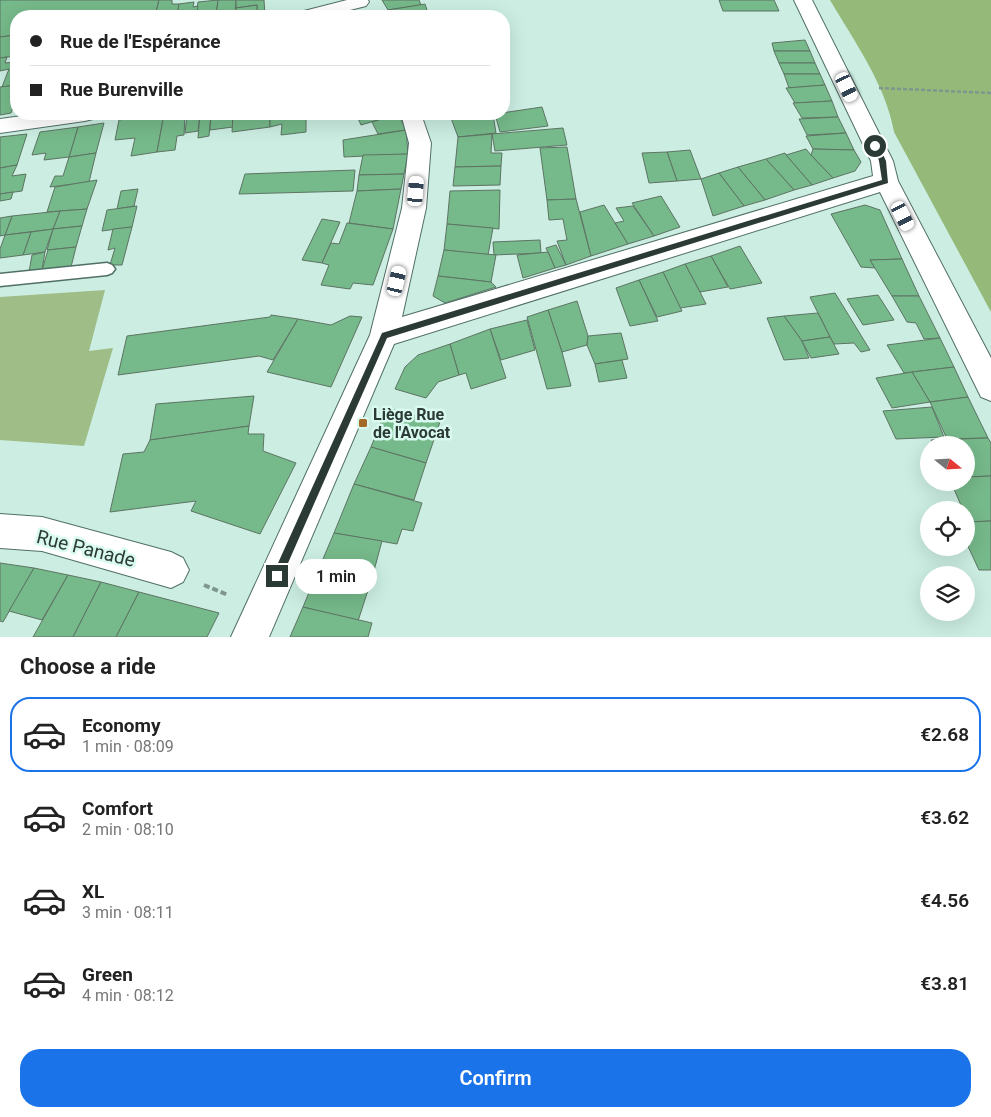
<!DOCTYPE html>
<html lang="en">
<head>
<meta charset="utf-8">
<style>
	:root { --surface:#fff; --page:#f2f2f2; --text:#222; --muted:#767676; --line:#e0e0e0; --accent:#1a73e8 }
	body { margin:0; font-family:Roboto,sans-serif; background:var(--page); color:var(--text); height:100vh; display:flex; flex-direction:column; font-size:19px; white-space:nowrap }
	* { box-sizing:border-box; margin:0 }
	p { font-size:16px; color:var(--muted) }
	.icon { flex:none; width:28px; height:28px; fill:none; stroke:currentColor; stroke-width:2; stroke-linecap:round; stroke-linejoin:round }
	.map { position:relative; height:637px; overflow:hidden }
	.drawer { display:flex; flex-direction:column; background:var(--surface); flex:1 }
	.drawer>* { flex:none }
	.hud { position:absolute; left:10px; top:10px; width:500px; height:110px; border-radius:20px; box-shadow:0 5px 20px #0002; display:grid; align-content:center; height:110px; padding:0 20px; background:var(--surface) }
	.needle { width:32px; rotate:108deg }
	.buttons { position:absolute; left:920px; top:436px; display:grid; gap:10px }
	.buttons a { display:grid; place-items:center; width:55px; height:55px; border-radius:50%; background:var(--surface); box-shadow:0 5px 20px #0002; font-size:25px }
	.end { position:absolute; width:22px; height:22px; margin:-11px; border:6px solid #2c3a36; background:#fff; box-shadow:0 0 0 2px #fff }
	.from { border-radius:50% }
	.bubble { position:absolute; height:35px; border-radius:18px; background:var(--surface); box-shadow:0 5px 20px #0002; font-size:16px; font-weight:600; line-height:35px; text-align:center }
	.car { position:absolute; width:15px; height:30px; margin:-15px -8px; border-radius:6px; box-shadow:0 0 4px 1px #0007; background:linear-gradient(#fff 24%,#345 0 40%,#fff 0 76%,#345 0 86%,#fff 0) }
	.hud b { display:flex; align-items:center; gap:18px; height:48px; font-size:19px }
	.hud b+b { border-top:1px solid var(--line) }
	.hud i { width:12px; height:12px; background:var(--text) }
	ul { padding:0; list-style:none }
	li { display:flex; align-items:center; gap:15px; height:75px; margin:0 10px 8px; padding:0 10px; border:2px solid transparent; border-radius:20px }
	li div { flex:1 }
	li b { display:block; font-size:19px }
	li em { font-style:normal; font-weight:600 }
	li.on { border-color:var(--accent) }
	li>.icon { width:45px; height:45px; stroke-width:1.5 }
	h2 { padding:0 20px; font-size:22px; line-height:60px }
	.cta { display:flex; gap:10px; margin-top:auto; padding:10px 20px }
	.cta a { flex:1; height:58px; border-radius:20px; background:var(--accent); color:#fff; font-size:20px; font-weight:600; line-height:58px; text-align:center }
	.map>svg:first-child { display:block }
	.green { fill:#9fbd87 }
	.forest { fill:#95b978 }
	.building { fill:#76b98a; stroke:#5d7463 }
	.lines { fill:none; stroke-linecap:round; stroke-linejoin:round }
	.lane-casing { stroke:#516f66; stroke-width:3 }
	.street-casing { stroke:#516f66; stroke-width:2 }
	.path-far1 { stroke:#7e968e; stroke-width:2.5; stroke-dasharray:4 2; stroke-linecap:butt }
	.path { stroke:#7e968e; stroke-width:4; stroke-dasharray:6 3; stroke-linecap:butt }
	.lane { fill:#fff; fill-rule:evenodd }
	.street { fill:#fff; fill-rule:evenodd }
	.route { fill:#2c3a36 }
	.poi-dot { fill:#a36b27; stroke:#d8faef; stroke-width:2 }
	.labels { text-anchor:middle; stroke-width:5; stroke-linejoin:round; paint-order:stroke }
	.poi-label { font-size:16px; font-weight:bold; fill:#2c3a36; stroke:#d8faef; text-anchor:start }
	.near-street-label { font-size:19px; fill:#2c3a36; stroke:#d8faef }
</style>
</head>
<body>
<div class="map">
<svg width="991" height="637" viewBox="0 0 991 637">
	<rect width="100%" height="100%" fill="#cbede2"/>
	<path class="green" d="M105 290 89 351 113 348 84 446 0 440V297Z"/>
	<path class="forest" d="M830 0H991V312L894 132C886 85 854 41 830 0Z"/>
	<g class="building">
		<path d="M0 0H159L155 16H16V35L0 37Z"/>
		<path d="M159 0H172V4H179L177 16H155Z"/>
		<path d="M218 0 216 16H196L198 2Z"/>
		<path d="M218 0H236L235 16H216Z"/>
		<path d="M264 0 265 16H257V5L236 8V0Z"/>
		<path d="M382 0H419L421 5 388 10Z"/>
		<path d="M719 0H774L779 11H723Z"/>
		<path d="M194 2 193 7 198 6 196 16H177L179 4Z"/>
		<path d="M425 4 429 16H391L388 10Z"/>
		<path d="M257 5V16H235L236 8Z"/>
		<path d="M16 35V56L0 58V37Z"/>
		<path d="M805 40 810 51H774L772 43Z"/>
		<path d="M774 51H810L815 63H779Z"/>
		<path d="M7 57 5 63 16 62V85L2 87 9 69 0 71V58Z"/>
		<path d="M779 63H815L820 74H784Z"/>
		<path d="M784 74H820L825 85 789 88Z"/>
		<path d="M16 85V100L11 113 0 115V87Z"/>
		<path d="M825 85 832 101 795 103 786 88Z"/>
		<path d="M832 101 838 117 802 118 793 103Z"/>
		<path d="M542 107 548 126 500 132 495 114Z"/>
		<path d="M164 114 157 152 131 156 135 138 115 140 119 120Z"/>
		<path d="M164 114H185L184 135 177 136 175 150 157 152Z"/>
		<path d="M187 114H200L198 131 185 133Z"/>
		<path d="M200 114H211L209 136 198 138Z"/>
		<path d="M211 114H233V127L210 130Z"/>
		<path d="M233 114H270V127L232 132Z"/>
		<path d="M270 114H306V132L281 135 282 124 270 127Z"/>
		<path d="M356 114H398L361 125Z"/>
		<path d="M398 114 406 130 378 134 372 122Z"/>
		<path d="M474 114H493L496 133 458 137 451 118Z"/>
		<path d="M838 117 846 133 807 135 799 119Z"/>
		<path d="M104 123 96 153 69 157 78 127Z"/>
		<path d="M78 127 69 157 44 160 46 153 32 155 40 132Z"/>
		<path d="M563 128 567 145 495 151 492 134Z"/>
		<path d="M406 130 408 154 344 157 343 140Z"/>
		<path d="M846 133 854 150 813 149 806 136Z"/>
		<path d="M27 134 17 165 0 168V137Z"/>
		<path d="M492 134 491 153H502L501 166 455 167 458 137Z"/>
		<path d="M567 147 576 199 547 200 540 148Z"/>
		<path d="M806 149 811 155 833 178 812 185 786 155Z"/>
		<path d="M813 149 854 150 861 162 855 171 833 178 811 155Z"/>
		<path d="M690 150 701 179 677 181 667 152Z"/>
		<path d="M667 152 677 181 649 183 642 153Z"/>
		<path d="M96 153 89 182 50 187 55 176H63L69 157Z"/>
		<path d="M785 153 786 155 812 185 794 190 766 159Z"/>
		<path d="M408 154 404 174 359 175 363 155Z"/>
		<path d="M766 159 794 190 765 200 738 167Z"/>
		<path d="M17 165 12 176 26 174 22 191 0 194V168Z"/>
		<path d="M501 166 500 185 453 186 455 167Z"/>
		<path d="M738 167 765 200 744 206 719 173Z"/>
		<path d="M355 170 353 191 239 194 245 174Z"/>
		<path d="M719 173 744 206 713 216 701 179Z"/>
		<path d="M404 174 401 189 357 191 359 175Z"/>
		<path d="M97 180 87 209 47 212 55 187Z"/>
		<path d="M138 189 134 206 117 209 121 191Z"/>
		<path d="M401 189 393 229 349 223 357 191Z"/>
		<path d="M500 190 499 229 447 224 450 191Z"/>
		<path d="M13 192 11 199 0 201V194Z"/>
		<path d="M661 196 680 227 654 236 632 203Z"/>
		<path d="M576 199 591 256 566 265 557 241 567 240 563 219 549 220 547 200Z"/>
		<path d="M604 205 628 244 591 256 580 212Z"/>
		<path d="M865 205 880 210 902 259 870 260 875 268 861 267 831 214Z"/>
		<path d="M137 206 132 227 102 231 107 210Z"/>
		<path d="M633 206 654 236 628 244 615 223 624 221 616 208Z"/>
		<path d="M87 209 82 226 53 229 60 211Z"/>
		<path d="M60 211 53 229 5 235 12 216Z"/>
		<path d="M12 216 5 235 0 236V218Z"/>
		<path d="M322 219 340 222 322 263 302 260Z"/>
		<path d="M347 223 393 229 373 285 353 283 350 289 321 285 329 265 322 263 331 243 339 244Z"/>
		<path d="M447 224 493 228 488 255 444 250Z"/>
		<path d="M82 226 76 247 47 250 53 229Z"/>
		<path d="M132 227 122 265H110L115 248 108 250 113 229Z"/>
		<path d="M53 229 45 252 23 255 31 232Z"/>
		<path d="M31 232 23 255 0 258V249L5 235Z"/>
		<path d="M540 240 541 253 494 255 493 242Z"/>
		<path d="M556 245 566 265 555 268 546 248Z"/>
		<path d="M740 246 762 283 730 289 711 256Z"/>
		<path d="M76 247 71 267 42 270 48 250Z"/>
		<path d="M444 250 496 255 491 282 438 276Z"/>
		<path d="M45 252 42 270 29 272 32 255Z"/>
		<path d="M548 252 555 268 523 278 517 255Z"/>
		<path d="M711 256 728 287 700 292 685 264Z"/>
		<path d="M902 259 919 296H892L870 260Z"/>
		<path d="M685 264 700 292 706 304 680 308 663 272Z"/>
		<path d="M663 272 682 311 657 317 639 280Z"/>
		<path d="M438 276 491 282 496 287 445 303 433 296Z"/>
		<path d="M639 280 658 321 630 326 616 288Z"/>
		<path d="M835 293 870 350 861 352 854 343 834 344 830 337 810 297Z"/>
		<path d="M878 295 894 320 863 325 847 299Z"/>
		<path d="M892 296H919L940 338 924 339 916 323 907 322Z"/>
		<path d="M577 301 588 336 587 345 562 352 548 310Z"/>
		<path d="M548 310 562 352 571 386 547 389 527 317Z"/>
		<path d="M818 313 830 337 802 341 784 316Z"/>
		<path d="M271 315 298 319 273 360 259 356 118 375 127 336 270 317Z"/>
		<path d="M350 316 362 317 331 387 267 372 298 319 331 325Z"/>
		<path d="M784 316 802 341 809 358 784 360 767 318Z"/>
		<path d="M527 320 535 350 501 360 490 329Z"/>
		<path d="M490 329 506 378 471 389 466 373 459 375 450 344Z"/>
		<path d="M621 333 628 359 595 364 587 345 588 336Z"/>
		<path d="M830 337 839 354 811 358 802 341Z"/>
		<path d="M940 338 954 367 904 373 887 345Z"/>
		<path d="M450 344 459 375 438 382 426 398 395 389 405 367 418 355Z"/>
		<path d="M622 360 627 378 599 382 595 364Z"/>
		<path d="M954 367 968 397 930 402 912 372Z"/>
		<path d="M912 372 930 402 892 408 876 378Z"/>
		<path d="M254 396 249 426 150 440 156 404Z"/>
		<path d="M968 397 988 438 947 439 930 402Z"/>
		<path d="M932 407 944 437 896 439 883 411Z"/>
		<path d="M387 408 440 422 426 463 371 447Z"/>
		<path d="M249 426 248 434H264L263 451 296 463 260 534 191 511 196 501 110 512 123 454 144 452 150 440Z"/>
		<path d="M988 438 991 443V476L966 477V445H934L931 440Z"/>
		<path d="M371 447 426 463 414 500 354 484Z"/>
		<path d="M991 476V521L968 522 966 510H963L951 482H966V477Z"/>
		<path d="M354 484 422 503 413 531 402 529 397 544 334 533Z"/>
		<path d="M991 521V570H979L966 542V522Z"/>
		<path d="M334 533 382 541 372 578 320 566Z"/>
		<path d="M0 563 34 568 3 622 0 621Z"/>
		<path d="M320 566 372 578 358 621 303 607Z"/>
		<path d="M34 568 68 575 42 620 9 611Z"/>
		<path d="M68 575 101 582 73 637H33Z"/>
		<path d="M101 582 139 592 116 637H73Z"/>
		<path d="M139 592 219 613 207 637H116Z"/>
		<path d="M303 607 372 623 368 637H290Z"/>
	</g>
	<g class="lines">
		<defs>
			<path id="lane" d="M107 263 112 265 115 269 112 273 107 275 0 286V274Z"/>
			<g id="street">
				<path d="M347 0H368L369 2 366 6 326 16H297L300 12Z"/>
				<path d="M794 0H812L893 161 898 181 991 358V401L981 397 880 192 394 344 269 637H231L370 335 402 208 409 143 401 114H421L431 143 426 208 402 317 873 176 871 161Z"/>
				<path d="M36 114H96L93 119 85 121 0 133V119Z"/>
				<path d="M0 514 42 517 171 552 183 558 189 570 183 582 171 588 42 551 0 548Z"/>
			</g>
		</defs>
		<use href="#lane" class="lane-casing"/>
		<use href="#street" class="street-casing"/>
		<path class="path-far1" d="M879 88 991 93"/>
		<path class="path" d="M204 585 228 595"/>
		<use href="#lane" class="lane"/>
		<use href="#street" class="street"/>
	</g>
	<path class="route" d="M873 144H878L886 161 888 183 387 338 281 579 277 581 274 579 272 576 274 572 382 333 882 180 879 161Z"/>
	<rect class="poi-dot" x="358" y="418" width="10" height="10" rx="2.5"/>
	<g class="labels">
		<g class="poi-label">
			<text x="373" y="420">Liège Rue<tspan x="373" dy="18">de l'Avocat</tspan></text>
		</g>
		<g class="near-street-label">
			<text transform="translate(86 548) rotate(14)" y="7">Rue Panade</text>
		</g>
	</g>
</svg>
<div class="buttons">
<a><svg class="needle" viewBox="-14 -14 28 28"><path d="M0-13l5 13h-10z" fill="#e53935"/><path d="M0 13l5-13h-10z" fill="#767676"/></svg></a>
<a><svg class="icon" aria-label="locate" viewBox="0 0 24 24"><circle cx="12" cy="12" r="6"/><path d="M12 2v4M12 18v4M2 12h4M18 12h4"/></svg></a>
<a><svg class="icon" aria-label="layers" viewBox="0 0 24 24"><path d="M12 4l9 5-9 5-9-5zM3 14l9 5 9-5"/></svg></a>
</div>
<i class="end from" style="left:875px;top:146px"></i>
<i class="end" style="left:277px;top:576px"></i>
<div class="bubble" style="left:295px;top:559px;width:82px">1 min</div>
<i class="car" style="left:847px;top:87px;rotate:155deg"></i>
<i class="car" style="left:416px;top:191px;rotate:5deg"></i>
<i class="car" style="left:903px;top:216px;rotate:153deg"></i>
<i class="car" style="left:397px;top:281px;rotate:13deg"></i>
<div class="hud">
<b><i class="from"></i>Rue de l'Espérance</b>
<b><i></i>Rue Burenville</b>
</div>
</div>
<section class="drawer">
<h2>Choose a ride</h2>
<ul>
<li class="on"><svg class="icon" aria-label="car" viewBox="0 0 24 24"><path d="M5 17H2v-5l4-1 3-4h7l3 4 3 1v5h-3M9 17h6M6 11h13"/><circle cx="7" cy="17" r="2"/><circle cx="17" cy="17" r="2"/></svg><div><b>Economy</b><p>1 min · 08:09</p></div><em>€2.68</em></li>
<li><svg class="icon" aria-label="car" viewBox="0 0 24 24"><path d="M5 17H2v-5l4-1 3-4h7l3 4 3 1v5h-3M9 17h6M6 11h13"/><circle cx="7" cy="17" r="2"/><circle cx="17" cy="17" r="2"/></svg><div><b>Comfort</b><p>2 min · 08:10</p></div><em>€3.62</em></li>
<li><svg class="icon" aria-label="car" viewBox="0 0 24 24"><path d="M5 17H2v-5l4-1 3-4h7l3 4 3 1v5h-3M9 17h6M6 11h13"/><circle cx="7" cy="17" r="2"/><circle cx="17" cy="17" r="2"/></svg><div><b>XL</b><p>3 min · 08:11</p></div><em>€4.56</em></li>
<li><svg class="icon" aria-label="car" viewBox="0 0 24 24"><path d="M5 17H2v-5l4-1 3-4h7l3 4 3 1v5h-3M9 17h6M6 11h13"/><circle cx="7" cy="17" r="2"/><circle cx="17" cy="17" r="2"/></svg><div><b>Green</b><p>4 min · 08:12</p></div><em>€3.81</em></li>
</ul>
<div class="cta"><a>Confirm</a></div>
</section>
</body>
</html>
